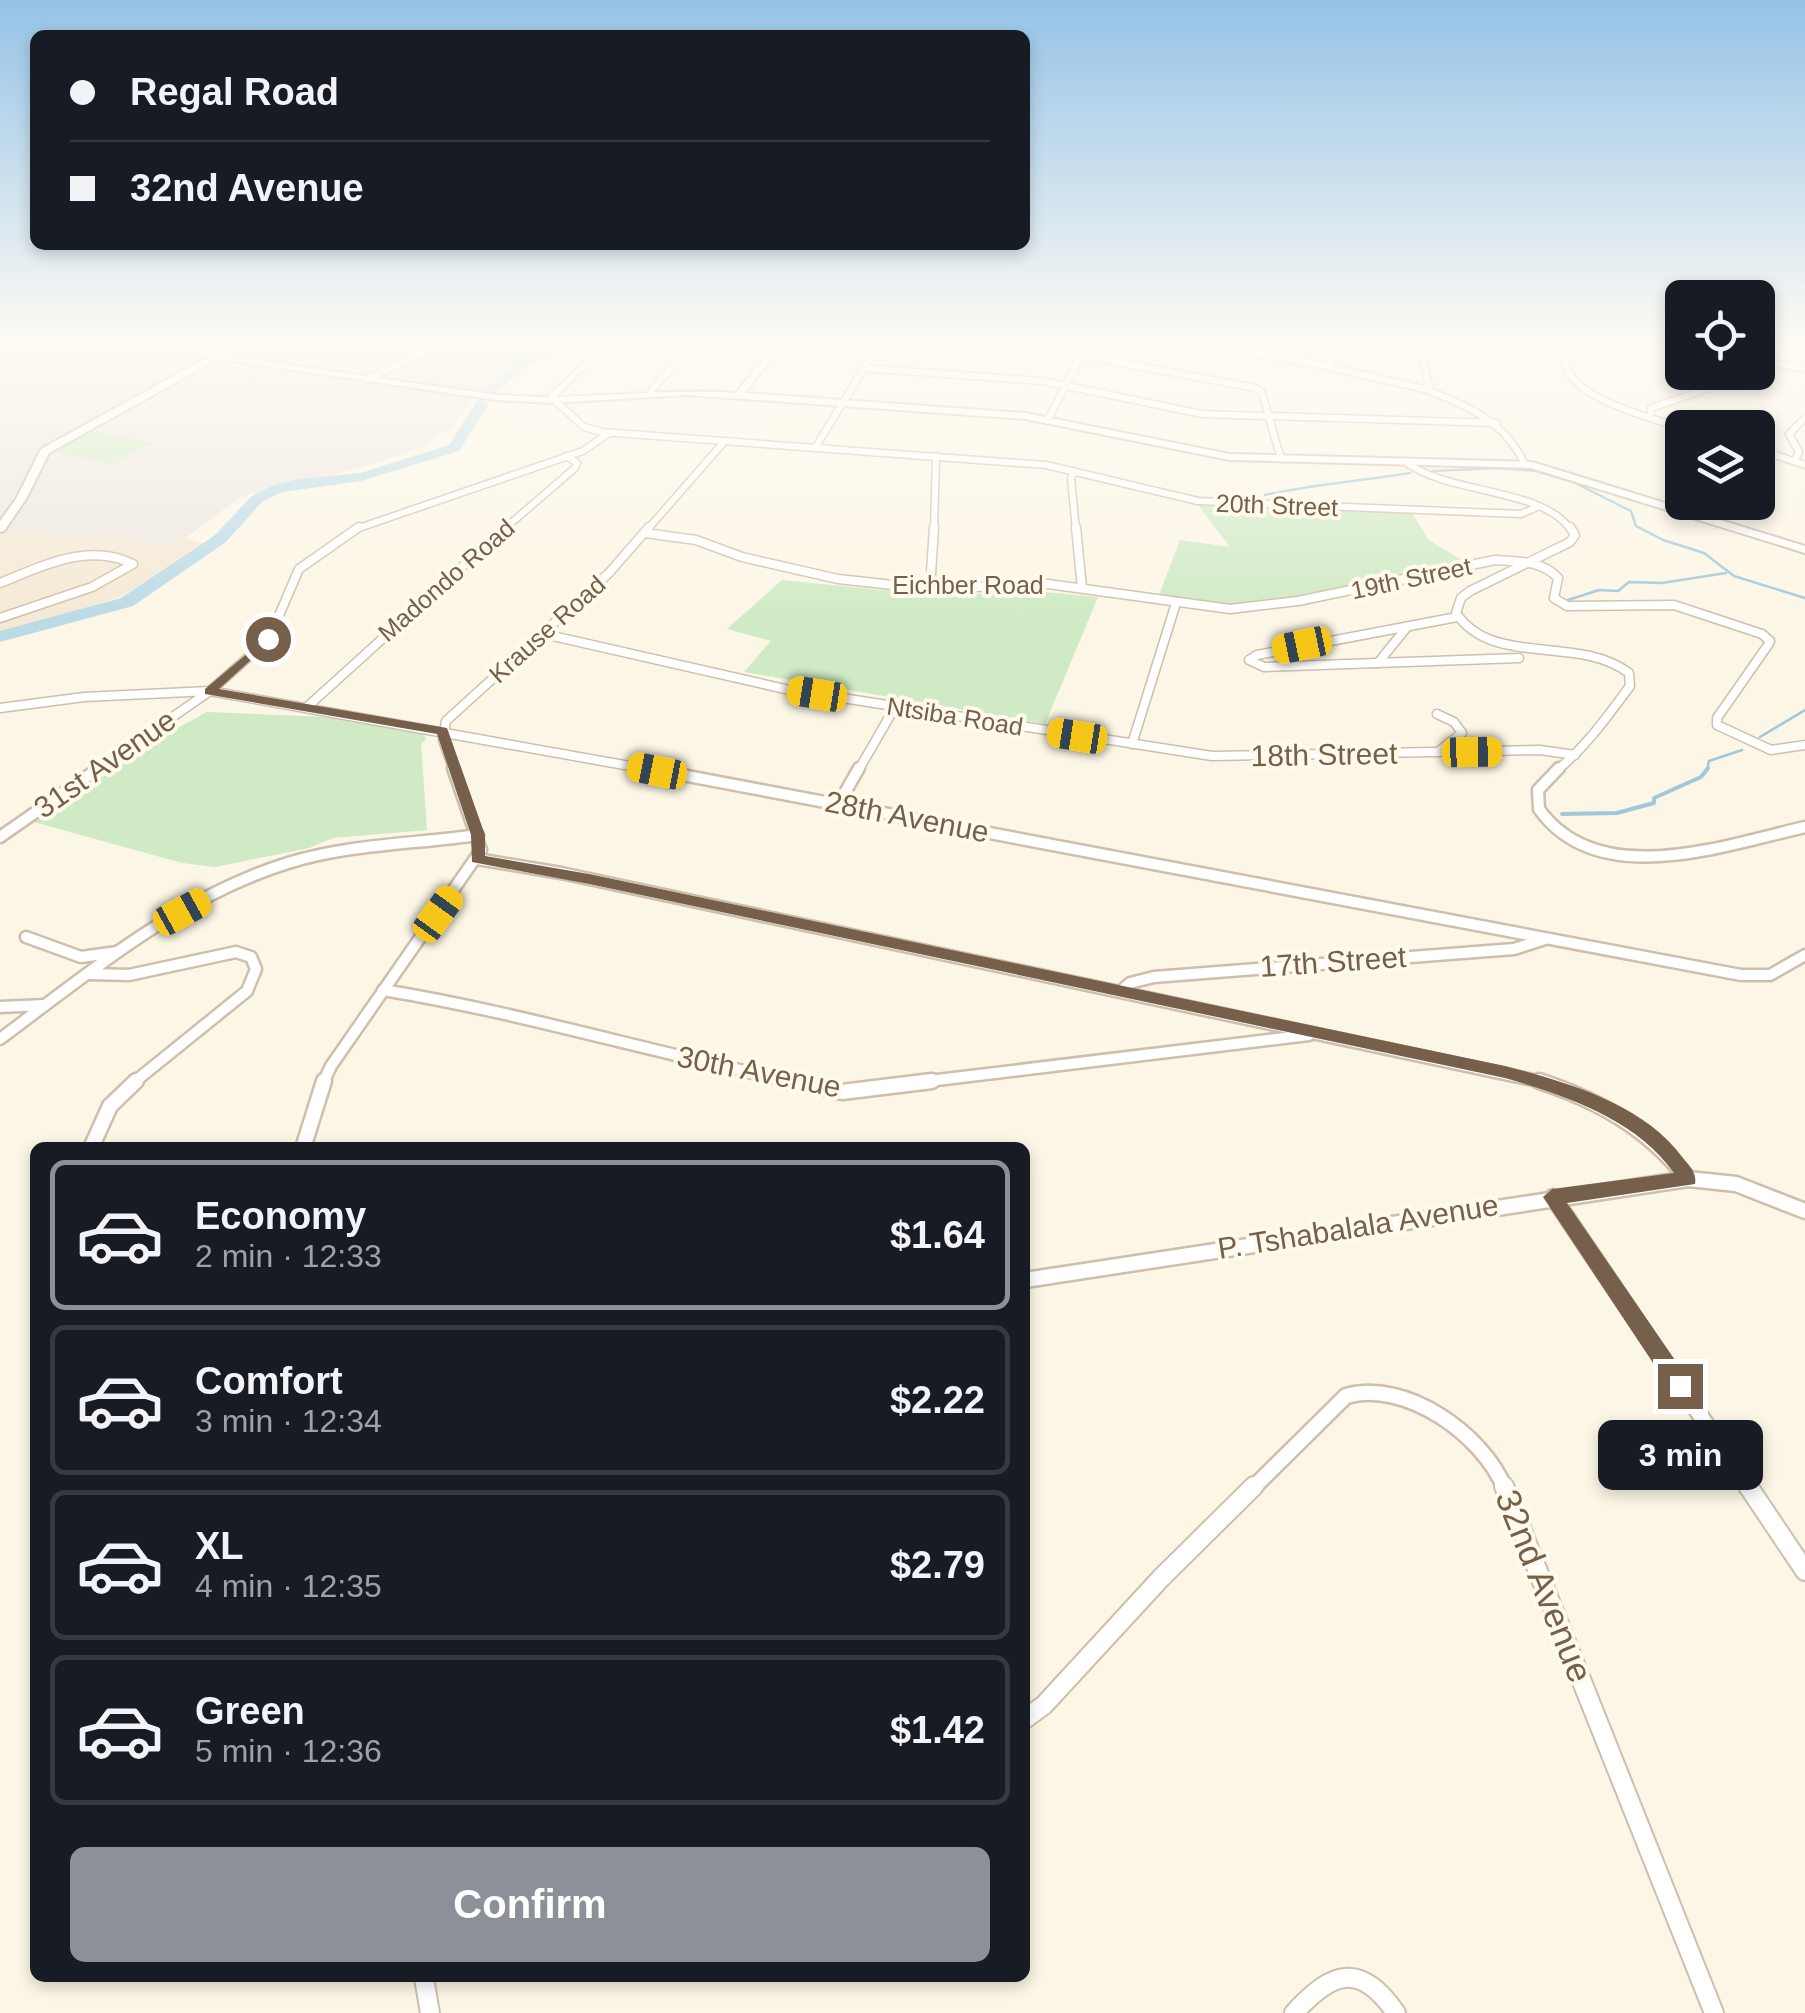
<!DOCTYPE html>
<html lang="en">
<head>
<meta charset="utf-8">
<style>
	:root { --surface:#171b24; --page:#242831; --text:#f1f3f6; --muted:#9ea1a6; --line:#363941; --accent:#8c9099 }
	body { margin:0; font-family:Helvetica,sans-serif; background:var(--page); color:var(--text); height:100vh; display:flex; flex-direction:column; font-size:38px; white-space:nowrap }
	* { box-sizing:border-box; margin:0 }
	p { font-size:32px; color:var(--muted) }
	.icon { flex:none; width:55px; height:55px; fill:none; stroke:currentColor; stroke-width:2; stroke-linecap:round; stroke-linejoin:round }
	.map { position:relative; flex:1; overflow:hidden }
	.details { position:absolute; left:30px; top:1142px; width:1000px; height:840px; display:flex; flex-direction:column; background:var(--surface); border-radius:15px; box-shadow:0 5px 15px #0003 }
	.details>* { flex:none }
	.guide { position:absolute; left:30px; top:30px; width:1000px; height:220px; border-radius:15px; box-shadow:0 5px 15px #0003; display:grid; align-content:center; height:220px; padding:0 40px; background:var(--surface) }
	.fabs { position:absolute; left:1665px; top:280px; display:grid; gap:20px }
	.fabs a { display:grid; place-items:center; width:110px; height:110px; border-radius:15px; background:var(--surface); box-shadow:0 5px 15px #0003; font-size:50px }
	.end { position:absolute; width:45px; height:45px; margin:-22px; border:12px solid #765f4b; background:#fff; box-shadow:0 0 0 5px #fff }
	.from { border-radius:50% }
	.bubble { position:absolute; height:70px; border-radius:15px; background:var(--surface); box-shadow:0 5px 15px #0003; font-size:32px; font-weight:700; line-height:70px; text-align:center }
	.car { position:absolute; width:30px; height:60px; margin:-30px -15px; border-radius:12px; box-shadow:0 0 8px 2px #0007; background:linear-gradient(#f5c518 24%,#345 0 40%,#f5c518 0 76%,#345 0 86%,#f5c518 0) }
	.guide b { display:flex; align-items:center; gap:35px; height:95px; font-size:38px }
	.guide b+b { border-top:2px solid var(--line) }
	.guide i { width:25px; height:25px; background:var(--text) }
	ul { padding:18px 0 0; list-style:none }
	li { display:flex; align-items:center; gap:30px; height:150px; margin:0 20px 15px; padding:0 20px; border:5px solid var(--line); border-radius:15px }
	li div { flex:1 }
	li b { display:block; font-size:38px }
	li em { font-style:normal; font-weight:700 }
	li.current { border-color:var(--accent) }
	li>.icon { width:90px; height:90px; stroke-width:1.5 }
	.cta { display:flex; gap:20px; margin-top:auto; padding:20px 40px }
	.cta a { flex:1; height:115px; border-radius:15px; background:var(--accent); color:#fff; font-size:40px; font-weight:700; line-height:115px; text-align:center }
	.map>svg:first-child { display:block }
	.residential { fill:#f4e9d4 }
	.industrial { fill:#ece7e0 }
	.green { fill:#cfeac4 }
	.lines { fill:none; stroke-linecap:round; stroke-linejoin:round }
	.stream-far1 { stroke:#a1c8d8; stroke-width:2.5 }
	.stream { stroke:#a1c8d8; stroke-width:4 }
	.river { fill:#badae6; fill-rule:evenodd }
	.street-far4-casing { stroke:#cebfac; stroke-width:9 }
	.street-far3-casing { stroke:#cebfac; stroke-width:11 }
	.street-far2-casing { stroke:#cebfac; stroke-width:15 }
	.street-far1-casing { stroke:#cebfac; stroke-width:19 }
	.street-casing { stroke:#cebfac; stroke-width:22 }
	.secondary-casing { stroke:#d1c0a9; stroke-width:4 }
	.primary-casing { stroke:#dbd5d0; stroke-width:4 }
	.street-far4 { stroke:#fff; stroke-width:6 }
	.street-far3 { stroke:#fff; stroke-width:8 }
	.street-far2 { stroke:#fff; stroke-width:10 }
	.street-far1 { stroke:#fff; stroke-width:14 }
	.street { stroke:#fff; stroke-width:18 }
	.secondary { fill:#fff; fill-rule:evenodd }
	.primary { fill:#fae49f; fill-rule:evenodd }
	.route { fill:#765f4b }
	.labels { text-anchor:middle; stroke-width:8; stroke-linejoin:round; paint-order:stroke }
	.far-street-label { font-size:25px; fill:#765f4b; stroke:#fffaec }
	.street-label { font-size:30px; fill:#765f4b; stroke:#fffaec }
	.near-street-label { font-size:35px; fill:#765f4b; stroke:#fffaec }
</style>
</head>
<body>
<div class="map">
<svg width="1805" height="2013" viewBox="0 0 1805 2013">
	<rect width="100%" height="100%" fill="#fcf6e6"/>
	<path class="residential" d="M0 530 177 544 185 538 205 544 122 596 0 635Z"/>
	<path class="industrial" d="M24 342H521L489 358 464 356 456 362 513 365 470 401 454 426 421 447 370 465 242 496 177 544 0 530V350Z"/>
	<g class="green">
		<path d="M521 342H585C542 368 504 367 454 362L464 356 489 358Z"/>
		<path d="M89 430 152 443 113 464 50 451Z"/>
		<path d="M1198 505 1412 513 1429 540 1465 562 1240 607 1159 595 1180 540 1230 547Z"/>
		<path d="M782 580 941 596 1032 591 1098 597 1045 724 744 672 771 641 727 629Z"/>
		<path d="M207 712 348 718 424 734 426 739 421 744 427 830 333 838 309 848 215 867 182 863 34 822 93 779 105 776 148 744Z"/>
	</g>
	<g class="lines">
		<g class="stream-far1">
			<path d="M1433 471 1497 468 1536 471 1573 482 1631 511 1636 526 1663 540 1704 553 1734 576 1805 598"/>
			<path d="M1265 495C1313 484 1361 481 1410 473"/>
			<path d="M1568 600 1599 590 1618 591 1629 582 1662 583 1726 573"/>
			<path d="M1760 737 1805 710"/>
			<path d="M1707 771 1709 761 1742 750"/>
		</g>
		<path class="stream" d="M1562 814 1617 813 1654 803V798L1701 777 1708 768"/>
		<g class="river">
			<path d="M560 342H577L528 365 494 394 482 391 520 359Z"/>
			<path d="M482 400 489 404 459 451 361 481 282 492 262 502 226 542 133 606 0 642V631L121 598 214 536 252 496 272 486 298 479 360 473 449 445 477 401Z"/>
		</g>
		<defs>
			<g id="street-far4">
				<path d="M609 342 551 397 584 427 602 432 1046 465 1198 501 1521 514 1537 507"/>
				<path d="M944 342 1018 347 1035 342"/>
				<path d="M1190 342 1316 364 1429 390"/>
				<path d="M1419 342 1430 391C1471 407 1506 423 1525 465"/>
				<path d="M1564 342C1565 352 1564 364 1569 373 1586 402 1652 418 1682 428"/>
				<path d="M1665 342 1682 346"/>
				<path d="M216 356 244 342"/>
				<path d="M1084 356 1256 388 1262 393 1281 459"/>
				<path d="M1758 360 1805 369"/>
				<path d="M1330 367 1331 342"/>
				<path d="M864 368 1043 381 1202 414 1497 423"/>
				<path d="M367 379 446 342"/>
				<path d="M650 392 694 342"/>
				<path d="M1650 417 1651 408 1710 388"/>
				<path d="M1048 419 1075 368 1084 342"/>
				<path d="M815 448 880 342"/>
				<path d="M1758 449 1805 465"/>
				<path d="M1795 460 1799 452 1789 434 1805 418"/>
				<path d="M1404 461C1448 495 1542 487 1571 530"/>
				<path d="M1074 471 1071 479 1076 530"/>
				<path d="M353 530 583 451 609 433"/>
				<path d="M503 530 575 468 577 463 566 456"/>
				<path d="M647 530 724 442"/>
				<path d="M934 530 936 456"/>
			</g>
			<g id="street-far3">
				<path d="M1076 527 1082 588"/>
				<path d="M645 533 696 540 742 557 838 579 930 589 1048 584 1230 609 1298 601 1495 560C1517 561 1543 561 1558 578L1554 598 1567 606 1674 605 1762 634 1770 641 1768 645 1717 718V725L1771 750 1805 745"/>
				<path d="M0 583C43 566 88 542 133 564L92 587 0 618"/>
				<path d="M930 589 934 527"/>
				<path d="M1457 617 1257 655 1249 660 1264 667 1519 658"/>
				<path d="M544 634 785 689 1212 756 1540 750 1575 755"/>
				<path d="M1378 663 1407 627"/>
				<path d="M307 707 506 527"/>
				<path d="M0 708 84 697 210 691 658 771"/>
				<path d="M1437 714 1454 722 1462 733 1438 752"/>
				<path d="M1132 744 1176 603"/>
				<path d="M95 771 210 691 260 647 271 634 299 569 359 527"/>
				<path d="M454 771 443 740 446 721 609 573 649 527"/>
				<path d="M858 771 895 707"/>
				<path d="M1556 771C1586 747 1607 717 1630 686L1629 673C1576 634 1493 668 1456 613L1461 598 1470 591 1570 542 1575 535 1570 527"/>
			</g>
			<g id="street-far2">
				<path d="M645 768 1741 975H1770L1805 955"/>
				<path d="M1559 768 1538 790 1539 809C1598 892 1725 845 1805 827"/>
				<path d="M838 805 859 768"/>
				<path d="M0 837 99 768"/>
				<path d="M477 859 561 873 1547 1083"/>
				<path d="M26 937 81 957 117 952"/>
				<path d="M89 974 129 975 236 952 251 957 256 969 247 991 133 1083"/>
				<path d="M383 990C524 1013 660 1055 800 1083"/>
				<path d="M1121 991 1130 983 1154 977 1514 949 1545 939"/>
				<path d="M0 1007 45 1005"/>
				<path d="M0 1039C90 972 179 897 288 863 349 844 415 844 478 835"/>
				<path d="M323 1083 331 1066 481 850 453 768"/>
				<path d="M912 1083 1309 1035"/>
			</g>
			<g id="street-far1">
				<path d="M788 1081 842 1092 932 1081"/>
				<path d="M1539 1081C1600 1101 1648 1128 1688 1179"/>
				<path d="M91 1148 110 1106 136 1081"/>
				<path d="M303 1148 324 1081"/>
				<path d="M1553 1197 1750 1489"/>
				<path d="M1025 1280 1688 1179 1736 1184 1805 1211"/>
				<path d="M1252 1489 1346 1396C1405 1379 1483 1434 1505 1489"/>
			</g>
			<g id="street">
				<path d="M1504 1486 1714 2013"/>
				<path d="M1748 1486 1805 1571"/>
				<path d="M1025 1719 1044 1705 1161 1578 1254 1486"/>
				<path d="M424 1978 430 2013"/>
				<path d="M1294 2013C1333 1970 1361 1962 1396 2013"/>
			</g>
			<path id="secondary" d="M146 342C177 342 206 352 236 357 321 369 407 383 492 394 573 403 655 387 736 393L776 342H785L745 393 1025 413 1230 454 1532 462 1805 546V553L1531 468 1230 460 1025 419 687 395 553 403 496 400 218 359 49 453 26 499 4 531 0 532V521L16 499 41 449 208 357Z"/>
			<path id="primary" d="M29 342H43L0 357V351Z"/>
		</defs>
		<use href="#street-far4" class="street-far4-casing"/>
		<use href="#street-far3" class="street-far3-casing"/>
		<use href="#street-far2" class="street-far2-casing"/>
		<use href="#street-far1" class="street-far1-casing"/>
		<use href="#street" class="street-casing"/>
		<use href="#secondary" class="secondary-casing"/>
		<use href="#primary" class="primary-casing"/>
		<use href="#street-far4" class="street-far4"/>
		<use href="#street-far3" class="street-far3"/>
		<use href="#street-far2" class="street-far2"/>
		<use href="#street-far1" class="street-far1"/>
		<use href="#street" class="street"/>
		<use href="#secondary" class="secondary"/>
		<use href="#primary" class="primary"/>
	</g>
	<linearGradient id="sky" x2="0" y2="1"><stop stop-color="#95c3e7"/><stop offset="0.55" stop-color="#fefbf4"/><stop offset="1" stop-color="#fefbf4" stop-opacity="0"/></linearGradient>
	<rect width="1805" height="624" fill="url(#sky)"/>
	<path class="route" d="M268 636 272 641 219 689 447 728 485 835V856L589 874 1505 1066C1566 1082 1644 1104 1683 1158 1690 1167 1697 1173 1695 1184L1567 1203 1688 1379 1691 1386 1688 1393H1673L1543 1197 1552 1189 1674 1173C1636 1119 1566 1096 1505 1078L589 884 472 862 471 835 437 734 205 694V689Z"/>
	<g class="labels">
		<g class="far-street-label">
			<text transform="translate(1277 505) rotate(2)" y="9">20th Street</text>
			<text transform="translate(1411 578) rotate(-12)" y="9">19th Street</text>
			<text transform="translate(446 580) rotate(-41)" y="9">Madondo Road</text>
			<text x="968" y="594">Eichber Road</text>
			<text transform="translate(547 629) rotate(-42)" y="9">Krause Road</text>
			<text transform="translate(955 716) rotate(9)" y="9">Ntsiba Road</text>
		</g>
		<g class="street-label">
			<text transform="translate(1324 755) rotate(-1)" y="10">18th Street</text>
			<text transform="translate(105 764) rotate(-35)" y="10">31st Avenue</text>
			<text transform="translate(907 817) rotate(11)" y="10">28th Avenue</text>
			<text transform="translate(1333 962) rotate(-4)" y="10">17th Street</text>
			<text transform="translate(759 1072) rotate(11)" y="10">30th Avenue</text>
			<text transform="translate(1358 1227) rotate(-9)" y="10">P. Tshabalala Avenue</text>
		</g>
		<g class="near-street-label">
			<text transform="translate(1544 1586) rotate(68)" y="12">32nd Avenue</text>
		</g>
	</g>
</svg>
<div class="fabs">
<a><svg class="icon" aria-label="locate" viewBox="0 0 24 24"><circle cx="12" cy="12" r="6"/><path d="M12 2v4M12 18v4M2 12h4M18 12h4"/></svg></a>
<a><svg class="icon" aria-label="layers" viewBox="0 0 24 24"><path d="M12 4l9 5-9 5-9-5zM3 14l9 5 9-5"/></svg></a>
</div>
<i class="end from" style="left:268px;top:639px"></i>
<i class="end" style="left:1680px;top:1386px"></i>
<div class="bubble" style="left:1598px;top:1420px;width:165px">3 min</div>
<i class="car" style="left:1302px;top:645px;rotate:258deg"></i>
<i class="car" style="left:817px;top:694px;rotate:279deg"></i>
<i class="car" style="left:1077px;top:736px;rotate:279deg"></i>
<i class="car" style="left:1472px;top:752px;rotate:89deg"></i>
<i class="car" style="left:657px;top:771px;rotate:281deg"></i>
<i class="car" style="left:182px;top:912px;rotate:61deg"></i>
<i class="car" style="left:438px;top:914px;rotate:36deg"></i>
<div class="guide">
<b><i class="from"></i>Regal Road</b>
<b><i></i>32nd Avenue</b>
</div>
<section class="details">
<ul>
<li class="current"><svg class="icon" aria-label="car" viewBox="0 0 24 24"><path d="M5 17H2v-5l4-1 3-4h7l3 4 3 1v5h-3M9 17h6M6 11h13"/><circle cx="7" cy="17" r="2"/><circle cx="17" cy="17" r="2"/></svg><div><b>Economy</b><p>2 min · 12:33</p></div><em>$1.64</em></li>
<li><svg class="icon" aria-label="car" viewBox="0 0 24 24"><path d="M5 17H2v-5l4-1 3-4h7l3 4 3 1v5h-3M9 17h6M6 11h13"/><circle cx="7" cy="17" r="2"/><circle cx="17" cy="17" r="2"/></svg><div><b>Comfort</b><p>3 min · 12:34</p></div><em>$2.22</em></li>
<li><svg class="icon" aria-label="car" viewBox="0 0 24 24"><path d="M5 17H2v-5l4-1 3-4h7l3 4 3 1v5h-3M9 17h6M6 11h13"/><circle cx="7" cy="17" r="2"/><circle cx="17" cy="17" r="2"/></svg><div><b>XL</b><p>4 min · 12:35</p></div><em>$2.79</em></li>
<li><svg class="icon" aria-label="car" viewBox="0 0 24 24"><path d="M5 17H2v-5l4-1 3-4h7l3 4 3 1v5h-3M9 17h6M6 11h13"/><circle cx="7" cy="17" r="2"/><circle cx="17" cy="17" r="2"/></svg><div><b>Green</b><p>5 min · 12:36</p></div><em>$1.42</em></li>
</ul>
<div class="cta"><a>Confirm</a></div>
</section>
</div>
</body>
</html>
